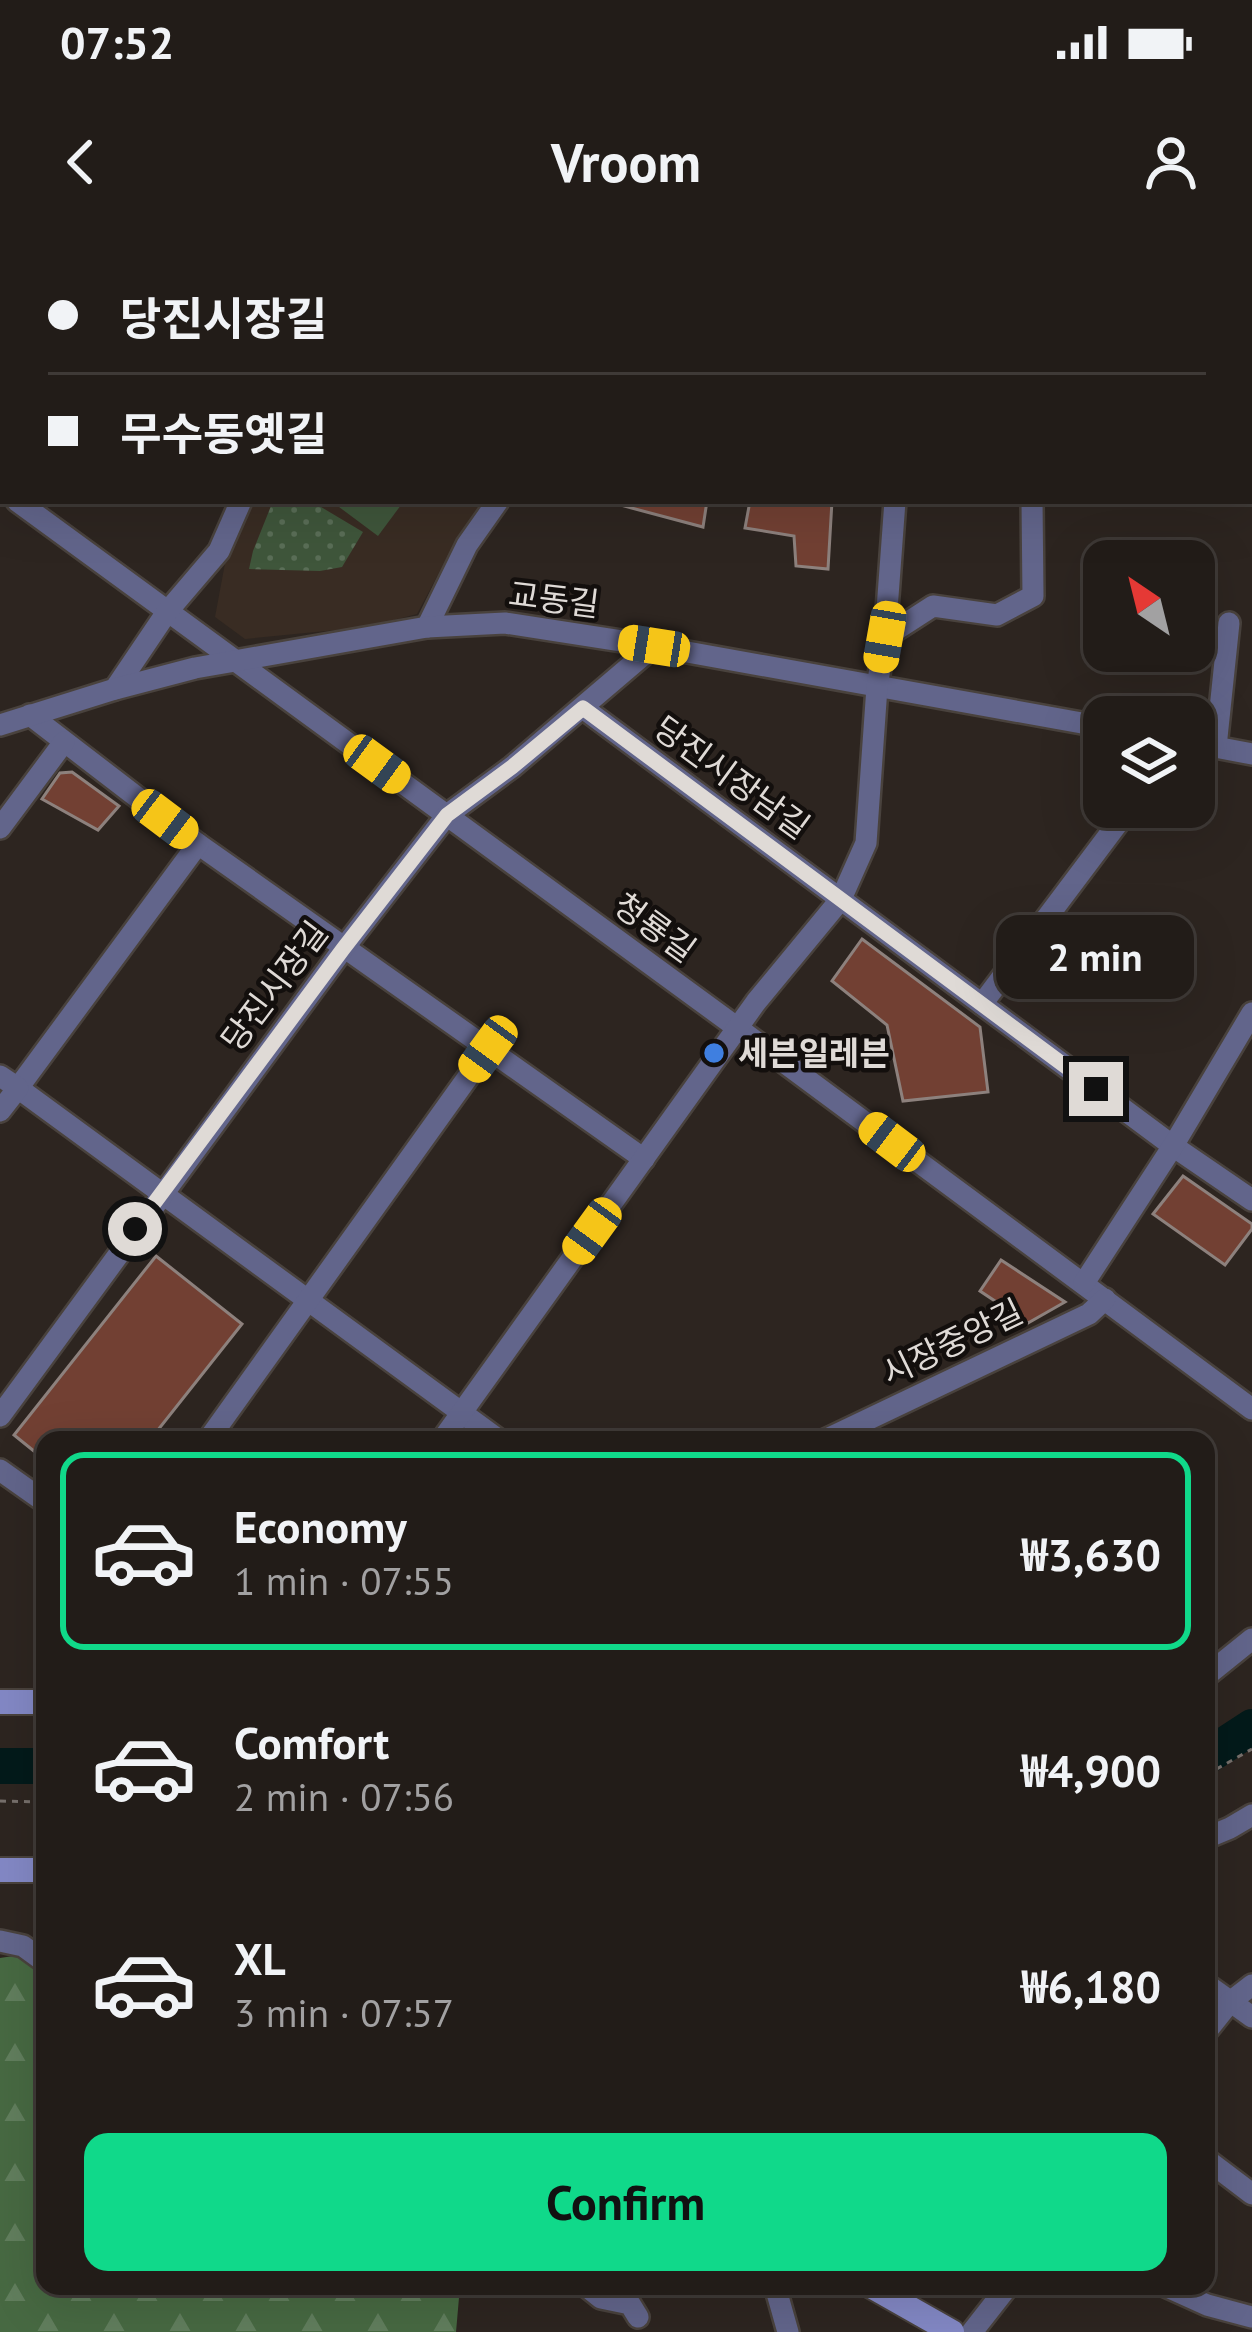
<!DOCTYPE html>
<html lang="en">
<head>
<meta charset="utf-8">
<style>
	:root { --surface:#221c18; --page:#2a2521; --text:#f1f3f6; --muted:#a2a1a2; --line:#3f3a37; --accent:#10d98a }
	body { margin:0; font-family:"PT Sans","Noto Sans KR",sans-serif; background:var(--page); color:var(--text); height:100vh; display:flex; flex-direction:column; font-size:45px; white-space:nowrap }
	* { box-sizing:border-box; margin:0 }
	p { font-size:39px; color:var(--muted) }
	.icon { flex:none; width:66px; height:66px; fill:none; stroke:currentColor; stroke-width:2; stroke-linecap:round; stroke-linejoin:round }
	.map { position:relative; flex:1; overflow:hidden }
	.side { position:absolute; left:36px; top:1191px; width:1179px; height:864px; display:flex; flex-direction:column; background:var(--surface); border-radius:24px; box-shadow:0 12px 48px #0002,0 0 0 3px var(--line) }
	.side>* { flex:none }
	.top-card { position:absolute; left:0px; top:0px; width:1254px; height:264px; box-shadow:0 12px 48px #0002,0 0 0 3px var(--line); display:grid; align-content:center; height:264px; padding:0 48px; background:var(--surface) }
	.needle { width:78px; rotate:325deg }
	.buttons { position:absolute; left:1083px; top:300px; display:grid; gap:24px }
	.buttons a { display:grid; place-items:center; width:132px; height:132px; border-radius:24px; background:var(--surface); box-shadow:0 12px 48px #0002,0 0 0 3px var(--line); font-size:60px }
	.end { position:absolute; width:54px; height:54px; margin:-27px; border:15px solid #dfdad6; background:#111; box-shadow:0 0 0 6px #111 }
	.from { border-radius:50% }
	.bubble { position:absolute; height:84px; border-radius:24px; background:var(--surface); box-shadow:0 12px 48px #0002,0 0 0 3px var(--line); font-size:39px; font-weight:700; line-height:84px; text-align:center }
	.car { position:absolute; width:36px; height:72px; margin:-36px -18px; border-radius:15px; box-shadow:0 0 9px 3px #0007; background:linear-gradient(#f5c518 24%,#345 0 40%,#f5c518 0 76%,#345 0 86%,#f5c518 0) }
	.top-card b { display:flex; align-items:center; gap:42px; height:114px; font-size:45px }
	.top-card b+b { border-top:3px solid var(--line) }
	.top-card i { width:30px; height:30px; background:var(--text) }
	ul { padding:21px 0 0; list-style:none }
	li { display:flex; align-items:center; gap:36px; height:198px; margin:0 24px 18px; padding:0 24px; border:6px solid transparent; border-radius:24px }
	li div { flex:1 }
	li b { display:block; font-size:45px }
	li em { font-style:normal; font-weight:700 }
	li.on { border-color:var(--accent) }
	li>.icon { width:108px; height:108px; stroke-width:1.5 }
	.button { display:flex; gap:24px; margin-top:auto; padding:24px 48px }
	.button a { flex:1; height:138px; border-radius:24px; background:var(--accent); color:#111; font-size:48px; font-weight:700; line-height:138px; text-align:center }
	.status { display:flex; justify-content:space-between; align-items:center; height:84px; padding:0 60px; background:var(--surface); direction:ltr }
	.status svg { height:33px; fill:currentColor }
	header { display:flex; justify-content:space-between; align-items:center; height:156px; padding:0 48px; background:var(--surface); font-size:54px; font-weight:700 }
	.map>svg:first-child { display:block }
	.built { fill:#392c23 }
	.grass { fill:url(#grass-dots) }
	.forest { fill:url(#forest-firs) }
	.park { fill:#3f563b }
	.lines { fill:none; stroke-linecap:round; stroke-linejoin:round }
	.river { stroke:#031a1a; stroke-width:36 }
	.building { fill:#724033; stroke:#8d817d; stroke-width:3 }
	.street-casing { stroke:#49423d; stroke-width:26 }
	.secondary-casing { stroke:#49423d; stroke-width:28 }
	.path { stroke:#766f6b; stroke-width:3; stroke-dasharray:6 6; stroke-linecap:butt }
	.street { stroke:#62658b; stroke-width:21 }
	.secondary { stroke:#8388c5; stroke-width:24 }
	.route { stroke:#dfdad6; stroke-width:15 }
	.shop-dot { fill:#3f7fe0; stroke:#130f0d; stroke-width:4.5 }
	.labels { text-anchor:middle; stroke-width:9; stroke-linejoin:round; paint-order:stroke }
	.street-label { font-size:33px; fill:#dfdad6; stroke:#130f0d }
	.poi-label { font-size:33px; font-weight:bold; fill:#dfdad6; stroke:#130f0d; text-anchor:start }
</style>
</head>
<body>
<div class="status"><b>07:52</b><svg viewBox="0 0 49 12"><path d="M0 12V9h3v3zM5 12V6h3v6zM10 12V3h3v9zM15 12V0h3v12zM26 1h20v11H26zM47 4h2v5h-2z"/></svg></div>
<header><svg class="icon" aria-label="back" viewBox="0 0 24 24"><path d="M15 5l-7 7 7 7"/></svg>Vroom<svg class="icon" aria-label="person" viewBox="0 0 24 24"><circle cx="12" cy="8" r="4"/><path d="M4 21q1-7 8-7t8 7"/></svg></header>
<div class="map">
<svg width="1252" height="2092" viewBox="0 0 1252 2092">
	<defs>
		<pattern id="grass-dots" width="8" height="8" patternUnits="userSpaceOnUse" patternTransform="scale(3)"><rect width="8" height="8" fill="#3f563b"/><path d="M2 2h.1M6 6h.1" fill="none" stroke="#5a6e57" stroke-width="1.8" stroke-linecap="round"/></pattern>
		<pattern id="forest-firs" width="22" height="20" patternUnits="userSpaceOnUse" patternTransform="scale(3)"><rect width="22" height="20" fill="#476942"/><path d="M5 1l3.5 6h-7zM16 11l3.5 6h-7z" fill="#617e5d"/></pattern>
	</defs>
	<rect width="100%" height="100%" fill="#2d2520"/>
	<g class="built">
		<path d="M87 0H644L648 3H85Z"/>
		<path d="M249 261H483L457 299 417 374 367 387 245 399 215 377 226 318Z"/>
	</g>
	<path class="grass" d="M273 261H311L363 292 342 327 320 331 249 329 253 311Z"/>
	<path class="forest" d="M33 1713 45 1721V2046H460L456 2092H0V1718Z"/>
	<path class="park" d="M331 261H404L378 296Z"/>
	<g class="lines">
		<g class="river">
			<path d="M1206 1517 1252 1487"/>
			<path d="M0 1526H45"/>
		</g>
	</g>
	<g class="building">
		<path d="M625 261H707L703 287 624 266Z"/>
		<path d="M750 261 797 263 798 261H832L828 329 796 326 794 296 745 288Z"/>
		<path d="M72 532 119 566 98 590 42 559 60 533Z"/>
		<path d="M862 699 980 787 988 852 903 861 887 785 832 741Z"/>
		<path d="M1183 936 1252 984V989L1225 1025 1153 974Z"/>
		<path d="M156 1016 242 1084 150 1200H45V1220L14 1195Z"/>
		<path d="M1001 1020 1065 1062 1028 1083 980 1051Z"/>
	</g>
	<g class="lines">
		<defs>
			<g id="street">
				<path d="M665 0 669 3"/>
				<path d="M77 3 79 0"/>
				<path d="M1174 3 1179 0"/>
				<path d="M0 249 3 251"/>
				<path d="M17 261 739 789 1252 1169"/>
				<path d="M427 387 467 305 498 261"/>
				<path d="M885 397 933 366 997 375 1033 356 1032 261"/>
				<path d="M115 449 167 372 219 311 241 261"/>
				<path d="M583 468 1173 906 1252 960"/>
				<path d="M30 475 198 604 644 919"/>
				<path d="M0 485 115 449 195 428 427 387 505 383 654 406 1104 487"/>
				<path d="M1194 503 1252 514"/>
				<path d="M1216 507 1229 383"/>
				<path d="M0 588 64 502"/>
				<path d="M198 604 18 848 499 1200"/>
				<path d="M982 764 1130 567"/>
				<path d="M0 836 18 848 0 871"/>
				<path d="M1084 1043 1173 906 1252 773"/>
				<path d="M0 1176 343 709 447 575 512 527 654 406"/>
				<path d="M208 1200 488 809"/>
				<path d="M442 1200 756 762 841 659 866 603 877 447 885 397 895 261"/>
				<path d="M825 1200 1089 1074 1105 1059"/>
				<path d="M0 1230 45 1262"/>
				<path d="M1206 1436 1252 1399"/>
				<path d="M1206 1598 1230 1588 1252 1575"/>
				<path d="M0 1701 23 1706 45 1722"/>
				<path d="M1206 1744 1252 1777"/>
				<path d="M1206 1792 1230 1762 1252 1745"/>
				<path d="M1206 1919 1252 1954"/>
				<path d="M586 2046 601 2058 630 2064 638 2077"/>
				<path d="M775 2046 788 2092"/>
				<path d="M1165 2046 1207 2065 1252 2077"/>
				<path d="M972 2092 1008 2046"/>
			</g>
			<g id="secondary">
				<path d="M0 1462H45"/>
				<path d="M0 1630H45"/>
				<path d="M871 2046 952 2092"/>
			</g>
		</defs>
		<use href="#street" class="street-casing"/>
		<use href="#secondary" class="secondary-casing"/>
		<g class="path">
			<path d="M1206 1535 1252 1509"/>
			<path d="M0 1561 45 1562"/>
		</g>
		<use href="#street" class="street"/>
		<use href="#secondary" class="secondary"/>
	</g>
	<g class="lines">
		<path class="route" d="M135 989 343 709 447 575 512 527 583 468 1096 849"/>
	</g>
	<circle class="shop-dot" cx="714" cy="813" r="12"/>
	<g class="labels">
		<g class="street-label">
			<text transform="translate(554 359) rotate(7)" y="12">교동길</text>
			<text transform="translate(732 537) rotate(36)" y="12">당진시장남길</text>
			<text transform="translate(655 687) rotate(36)" y="12">청룡길</text>
			<text transform="translate(274 746) rotate(-53)" y="12">당진시장길</text>
			<text transform="translate(952 1102) rotate(-26)" y="12">시장중앙길</text>
		</g>
		<g class="poi-label">
			<text x="738" y="825">세븐일레븐</text>
		</g>
	</g>
</svg>
<div class="buttons">
<a><svg class="needle" viewBox="-14 -14 28 28"><path d="M0-13l5 13h-10z" fill="#e53935"/><path d="M0 13l5-13h-10z" fill="#a2a1a2"/></svg></a>
<a><svg class="icon" aria-label="layers" viewBox="0 0 24 24"><path d="M12 4l9 5-9 5-9-5zM3 14l9 5 9-5"/></svg></a>
</div>
<i class="end from" style="left:135px;top:989px"></i>
<i class="end" style="left:1096px;top:849px"></i>
<div class="bubble" style="left:996px;top:675px;width:198px">2 min</div>
<i class="car" style="left:885px;top:397px;rotate:190deg"></i>
<i class="car" style="left:654px;top:406px;rotate:279deg"></i>
<i class="car" style="left:377px;top:524px;rotate:126deg"></i>
<i class="car" style="left:165px;top:579px;rotate:127deg"></i>
<i class="car" style="left:488px;top:809px;rotate:216deg"></i>
<i class="car" style="left:892px;top:902px;rotate:307deg"></i>
<i class="car" style="left:592px;top:991px;rotate:216deg"></i>
<div class="top-card">
<b><i class="from"></i>당진시장길</b>
<b><i></i>무수동옛길</b>
</div>
<section class="side">
<ul>
<li class="on"><svg class="icon" aria-label="car" viewBox="0 0 24 24"><path d="M5 17H2v-5l4-1 3-4h7l3 4 3 1v5h-3M9 17h6M6 11h13"/><circle cx="7" cy="17" r="2"/><circle cx="17" cy="17" r="2"/></svg><div><b>Economy</b><p>1 min · 07:55</p></div><em>₩3,630</em></li>
<li><svg class="icon" aria-label="car" viewBox="0 0 24 24"><path d="M5 17H2v-5l4-1 3-4h7l3 4 3 1v5h-3M9 17h6M6 11h13"/><circle cx="7" cy="17" r="2"/><circle cx="17" cy="17" r="2"/></svg><div><b>Comfort</b><p>2 min · 07:56</p></div><em>₩4,900</em></li>
<li><svg class="icon" aria-label="car" viewBox="0 0 24 24"><path d="M5 17H2v-5l4-1 3-4h7l3 4 3 1v5h-3M9 17h6M6 11h13"/><circle cx="7" cy="17" r="2"/><circle cx="17" cy="17" r="2"/></svg><div><b>XL</b><p>3 min · 07:57</p></div><em>₩6,180</em></li>
</ul>
<div class="button"><a>Confirm</a></div>
</section>
</div>
</body>
</html>
